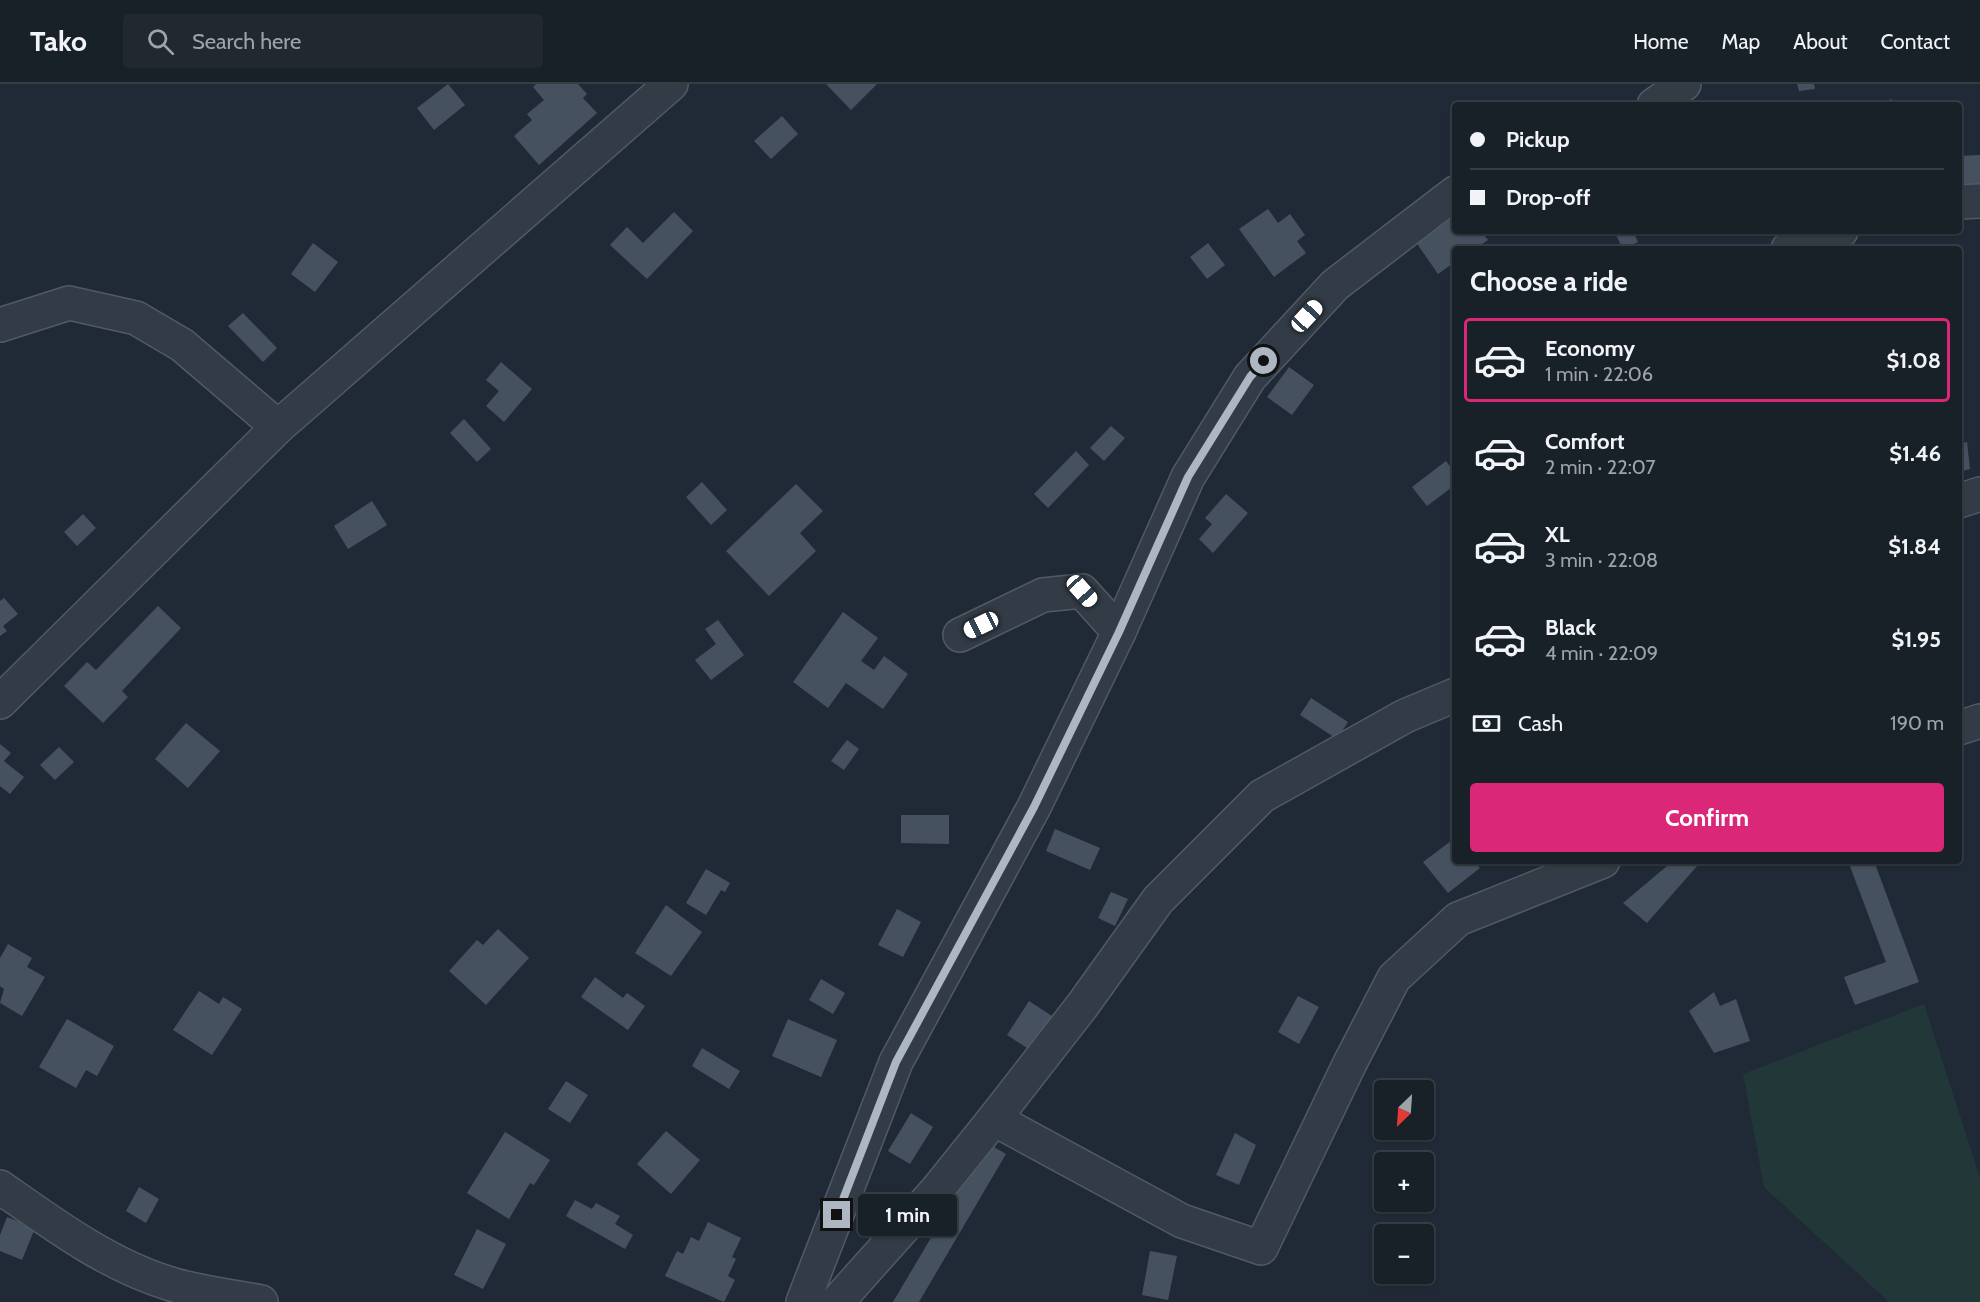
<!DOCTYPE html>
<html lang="en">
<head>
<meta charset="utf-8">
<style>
	:root { --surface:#182028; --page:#212830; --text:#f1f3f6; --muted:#9fa3a8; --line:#363e45; --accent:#db2777 }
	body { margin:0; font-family:Cabin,sans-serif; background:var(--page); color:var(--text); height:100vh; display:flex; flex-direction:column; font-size:22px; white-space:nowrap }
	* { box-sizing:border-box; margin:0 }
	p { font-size:20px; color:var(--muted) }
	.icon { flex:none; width:33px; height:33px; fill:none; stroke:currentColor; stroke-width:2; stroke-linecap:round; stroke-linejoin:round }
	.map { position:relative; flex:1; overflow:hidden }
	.panel { position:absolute; left:1452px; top:162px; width:510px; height:618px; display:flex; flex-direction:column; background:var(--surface); border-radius:6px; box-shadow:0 2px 4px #0004,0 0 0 2px var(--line) }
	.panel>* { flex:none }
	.banner { position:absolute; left:1452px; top:18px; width:510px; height:132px; border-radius:6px; box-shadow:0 2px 4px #0004,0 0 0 2px var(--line); display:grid; align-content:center; height:132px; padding:0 18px; background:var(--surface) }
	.needle { width:39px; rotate:205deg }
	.tools { position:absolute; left:1374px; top:996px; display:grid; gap:12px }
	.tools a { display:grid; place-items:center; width:60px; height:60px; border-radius:6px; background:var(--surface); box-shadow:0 2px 4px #0004,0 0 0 2px var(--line); font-size:30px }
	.end { position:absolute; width:27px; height:27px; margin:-14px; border:8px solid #adb7c3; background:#111; box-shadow:0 0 0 3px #111 }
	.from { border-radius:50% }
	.bubble { position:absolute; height:42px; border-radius:6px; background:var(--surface); box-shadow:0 2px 4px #0004,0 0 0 2px var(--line); font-size:20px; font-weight:800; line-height:42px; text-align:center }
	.car { position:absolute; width:18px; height:36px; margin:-18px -9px; border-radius:8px; box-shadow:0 0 4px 2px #0007; background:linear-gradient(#fff 24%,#345 0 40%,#fff 0 76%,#345 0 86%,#fff 0) }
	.banner b { display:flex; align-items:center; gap:21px; height:57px; font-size:22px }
	.banner b+b { border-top:2px solid var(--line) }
	.banner i { width:15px; height:15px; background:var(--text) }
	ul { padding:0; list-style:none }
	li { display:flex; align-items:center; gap:18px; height:84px; margin:0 12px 9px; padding:0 6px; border:3px solid transparent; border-radius:6px }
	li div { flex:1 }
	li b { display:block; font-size:22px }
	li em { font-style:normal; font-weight:800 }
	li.on { border-color:var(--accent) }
	li>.icon { width:54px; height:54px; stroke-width:1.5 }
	h2 { padding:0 18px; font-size:27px; line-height:72px }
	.pay { display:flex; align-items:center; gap:15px; height:66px; padding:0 18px; font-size:22px }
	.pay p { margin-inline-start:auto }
	.action { display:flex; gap:12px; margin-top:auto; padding:12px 18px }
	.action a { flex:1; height:69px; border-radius:6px; background:var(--accent); color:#fff; font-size:24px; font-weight:800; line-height:69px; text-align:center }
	header { display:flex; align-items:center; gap:36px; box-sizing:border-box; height:84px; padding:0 30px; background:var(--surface); border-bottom:2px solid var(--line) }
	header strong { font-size:28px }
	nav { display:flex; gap:33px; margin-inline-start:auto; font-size:21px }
	.search { width:420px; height:54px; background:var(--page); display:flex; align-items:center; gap:15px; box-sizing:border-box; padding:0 21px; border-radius:6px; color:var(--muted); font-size:22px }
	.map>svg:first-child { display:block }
	.green { fill:#223738 }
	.building { fill:#465160 }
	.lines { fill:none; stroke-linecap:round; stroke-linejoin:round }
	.minor-casing { stroke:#505a64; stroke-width:36 }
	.minor { stroke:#333c46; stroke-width:33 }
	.route { stroke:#adb7c3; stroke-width:8 }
</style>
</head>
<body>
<header>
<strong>Tako</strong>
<div class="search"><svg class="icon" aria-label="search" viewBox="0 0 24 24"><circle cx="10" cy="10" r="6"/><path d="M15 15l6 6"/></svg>Search here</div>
<nav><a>Home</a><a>Map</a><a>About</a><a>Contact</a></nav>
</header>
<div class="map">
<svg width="1980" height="1218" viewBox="0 0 1980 1218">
	<rect width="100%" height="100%" fill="#202a36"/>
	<path class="green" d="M1924 920 1980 1094V1218H1889L1764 1103 1743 990Z"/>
	<g class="building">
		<path d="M448 0 465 21 434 46 417 24Z"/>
		<path d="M536 0H578L587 10 583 14 597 29 539 81 514 52 532 36 527 30 544 16 533 3Z"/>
		<path d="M826 0H877L851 26Z"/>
		<path d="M1797 0H1814L1815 5 1799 7Z"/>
		<path d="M1892 15 1894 21H1874Z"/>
		<path d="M782 32 798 50 771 75 754 57Z"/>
		<path d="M1980 71V104L1964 105 1959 72Z"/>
		<path d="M1455 120V147H1481L1488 156 1475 165H1455V178L1438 190 1411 151Z"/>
		<path d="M1268 125 1278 139 1290 130 1305 151 1297 157 1306 169 1274 193 1239 145Z"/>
		<path d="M674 128 693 147 647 195 610 161 627 143 643 159Z"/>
		<path d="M1614 147H1633L1638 158 1623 165Z"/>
		<path d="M313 159 338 178 315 208 291 190Z"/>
		<path d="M1208 159 1225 181 1207 195 1190 173Z"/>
		<path d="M243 229 277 264 263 278 228 242Z"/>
		<path d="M501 278 532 305 504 338 486 322 499 307 486 296Z"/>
		<path d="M1289 283 1314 301 1292 331 1267 313Z"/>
		<path d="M464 335 491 365 477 378 450 349Z"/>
		<path d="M1111 342 1125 354 1104 377 1090 364Z"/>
		<path d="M1967 358 1970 385 1959 388V360Z"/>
		<path d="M1076 367 1089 381 1048 424 1034 410Z"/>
		<path d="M1446 377 1455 389V401L1427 422 1412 403Z"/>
		<path d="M702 398 727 426 711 441 686 413Z"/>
		<path d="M796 400 823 427 800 449 816 467 769 512 726 467Z"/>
		<path d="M1226 410 1248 429 1213 469 1199 455 1212 440 1205 434Z"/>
		<path d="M372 417 387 441 348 465 334 442Z"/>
		<path d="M83 430 96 444 77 462 64 448Z"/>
		<path d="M4 514 18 530 3 542 7 547 0 552V517Z"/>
		<path d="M158 522 181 544 122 607 128 613 103 639 64 602 87 578 96 586Z"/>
		<path d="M843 528 878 554 861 577 874 586 884 572 908 590 883 625 846 599 828 624 793 598Z"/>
		<path d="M718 536 744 571 711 596 695 576 716 560 705 545Z"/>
		<path d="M1311 614 1348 638 1337 655 1300 631Z"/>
		<path d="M186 639 220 667 188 704 155 675Z"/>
		<path d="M847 656 859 665 844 686 831 677Z"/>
		<path d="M0 660 11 669 4 677 24 693 10 710 0 702Z"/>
		<path d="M59 663 74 678 55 696 40 681Z"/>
		<path d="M901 731H949V760L901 759Z"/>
		<path d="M1055 745 1100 764 1090 786 1046 767Z"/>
		<path d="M1455 754V777H1474L1480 784 1448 809 1423 778Z"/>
		<path d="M1673 777H1696L1698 781 1647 839 1623 819Z"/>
		<path d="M1848 777H1874L1919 898 1855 921 1844 893 1886 878Z"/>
		<path d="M706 785 730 799 725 808 721 806 706 831 686 819Z"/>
		<path d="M1111 808 1128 815 1115 842 1098 834Z"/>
		<path d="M666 821 702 848 671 892 635 869Z"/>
		<path d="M897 825 921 838 903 873 878 861Z"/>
		<path d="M498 845 529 874 486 921 449 887 477 856 483 861Z"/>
		<path d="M8 860 32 874 27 883 45 893 22 932 0 919 4 905 0 902V874Z"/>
		<path d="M595 893 623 914 627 909 645 922 628 946 581 913Z"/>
		<path d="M821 895 845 909 833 930 809 916Z"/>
		<path d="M199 907 219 920 223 913 242 925 212 971 173 946Z"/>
		<path d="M1714 908 1720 922 1736 915 1750 957 1714 969 1689 927Z"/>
		<path d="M1298 912 1319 923 1299 960 1278 948Z"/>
		<path d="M1029 917 1052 932 1030 966 1007 951Z"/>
		<path d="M67 935 114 962 97 992 86 986 76 1004 39 983Z"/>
		<path d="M788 935 837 956 821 993 772 972Z"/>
		<path d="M702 964 740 987 729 1005 692 982Z"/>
		<path d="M566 997 588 1011 570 1039 548 1025Z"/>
		<path d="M911 1029 933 1043 910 1080 888 1067Z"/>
		<path d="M666 1047 700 1076 671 1110 637 1080Z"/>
		<path d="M505 1048 550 1076 534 1101 530 1099 509 1135 467 1109Z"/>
		<path d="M1235 1049 1256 1061 1239 1101 1216 1091Z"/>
		<path d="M987 1059 1006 1070 919 1218H893Z"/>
		<path d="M139 1103 159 1115 146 1139 126 1127Z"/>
		<path d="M575 1116 592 1125 596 1119 620 1132 615 1140 633 1151 625 1165 566 1132Z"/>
		<path d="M7 1133 35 1144 22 1176 0 1167V1151Z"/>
		<path d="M708 1138 741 1154 732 1173 736 1175 728 1192 735 1196 724 1218 665 1192 677 1167 683 1170 691 1153 699 1157Z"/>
		<path d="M477 1145 506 1160 483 1205 454 1191Z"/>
		<path d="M1150 1167 1177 1172 1168 1216 1142 1211Z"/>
	</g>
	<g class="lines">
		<defs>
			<g id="minor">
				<path d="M1654 21 1684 0"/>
				<path d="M1959 118 1980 117"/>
				<path d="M1788 165 1841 147"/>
				<path d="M0 241 69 219 136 234 182 261 278 343"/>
				<path d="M1959 417 1980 410"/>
				<path d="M960 551 1043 511 1082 507 1119 548"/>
				<path d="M0 618 278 343 671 0"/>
				<path d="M1959 644 1980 637"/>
				<path d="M994 1035 1182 1137 1261 1164 1349 981 1394 894 1458 835 1603 777"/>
				<path d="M0 1103C53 1140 108 1181 171 1200 200 1209 231 1212 261 1218"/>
				<path d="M803 1218 896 978 1034 723 1119 548 1188 393 1250 293 1335 201 1455 109"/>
				<path d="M837 1218 937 1106 994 1035 1082 922 1158 816 1262 712 1405 632 1455 611"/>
			</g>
		</defs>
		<use href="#minor" class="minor-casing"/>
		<use href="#minor" class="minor"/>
	</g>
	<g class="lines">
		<path class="route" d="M837 1131 896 978 1034 723 1119 548 1188 393 1250 293 1264 277"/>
	</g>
</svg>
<div class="tools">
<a><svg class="needle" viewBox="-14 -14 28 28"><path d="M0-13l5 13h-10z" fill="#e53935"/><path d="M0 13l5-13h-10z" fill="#9fa3a8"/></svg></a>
<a>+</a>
<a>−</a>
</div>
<i class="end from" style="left:1264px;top:277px"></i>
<i class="end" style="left:837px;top:1131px"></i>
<div class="bubble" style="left:858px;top:1110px;width:99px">1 min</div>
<i class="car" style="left:1307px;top:232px;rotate:43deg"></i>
<i class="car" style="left:1082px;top:507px;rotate:138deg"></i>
<i class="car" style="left:981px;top:541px;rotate:244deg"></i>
<div class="banner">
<b><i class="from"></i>Pickup</b>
<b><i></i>Drop-off</b>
</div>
<section class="panel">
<h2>Choose a ride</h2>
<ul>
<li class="on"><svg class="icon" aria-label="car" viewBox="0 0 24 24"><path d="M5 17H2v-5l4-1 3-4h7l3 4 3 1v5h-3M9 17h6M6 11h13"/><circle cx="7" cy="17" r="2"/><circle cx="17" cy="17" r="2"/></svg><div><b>Economy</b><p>1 min · 22:06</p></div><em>$1.08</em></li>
<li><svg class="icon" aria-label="car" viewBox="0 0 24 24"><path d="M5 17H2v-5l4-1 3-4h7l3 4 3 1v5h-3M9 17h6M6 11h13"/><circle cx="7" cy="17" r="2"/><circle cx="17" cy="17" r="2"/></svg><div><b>Comfort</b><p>2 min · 22:07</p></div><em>$1.46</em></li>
<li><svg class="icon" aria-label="car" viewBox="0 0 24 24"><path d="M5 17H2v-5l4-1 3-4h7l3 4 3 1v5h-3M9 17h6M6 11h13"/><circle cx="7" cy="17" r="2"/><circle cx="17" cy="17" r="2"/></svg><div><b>XL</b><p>3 min · 22:08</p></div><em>$1.84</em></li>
<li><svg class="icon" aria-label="car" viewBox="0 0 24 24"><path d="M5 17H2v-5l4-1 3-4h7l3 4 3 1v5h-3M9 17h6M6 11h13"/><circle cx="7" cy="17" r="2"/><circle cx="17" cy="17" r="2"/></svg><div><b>Black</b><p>4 min · 22:09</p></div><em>$1.95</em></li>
</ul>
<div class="pay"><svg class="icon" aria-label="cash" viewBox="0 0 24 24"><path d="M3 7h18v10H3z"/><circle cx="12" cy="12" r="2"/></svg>Cash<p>190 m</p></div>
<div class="action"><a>Confirm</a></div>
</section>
</div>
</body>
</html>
